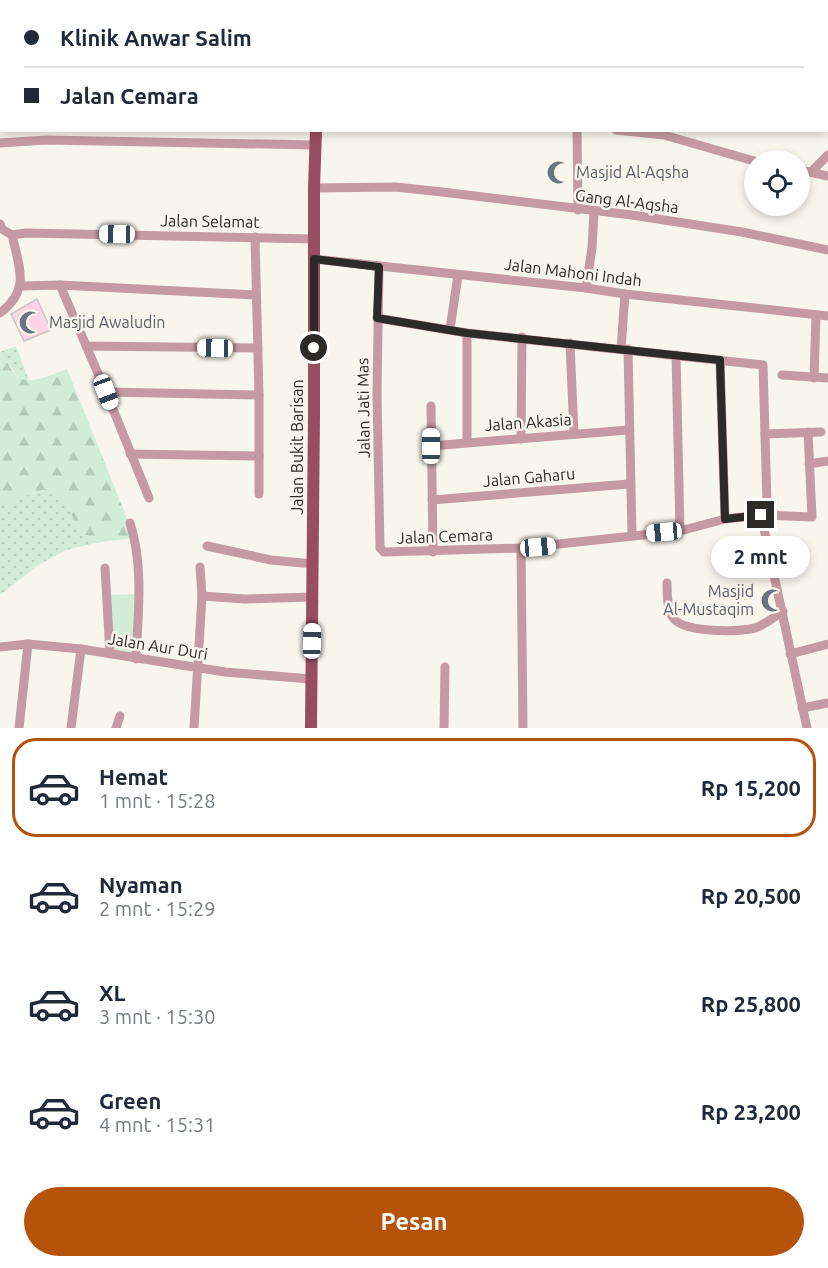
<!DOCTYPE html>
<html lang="id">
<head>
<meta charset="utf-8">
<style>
	:root { --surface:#fff; --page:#f2f2f3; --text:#1f2937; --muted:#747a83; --line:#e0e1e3; --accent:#b45309 }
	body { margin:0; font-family:Ubuntu,sans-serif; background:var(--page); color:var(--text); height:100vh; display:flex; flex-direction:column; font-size:22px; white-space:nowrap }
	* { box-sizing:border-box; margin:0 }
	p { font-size:20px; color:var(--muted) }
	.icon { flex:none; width:33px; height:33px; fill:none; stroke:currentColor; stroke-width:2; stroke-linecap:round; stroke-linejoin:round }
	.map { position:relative; height:728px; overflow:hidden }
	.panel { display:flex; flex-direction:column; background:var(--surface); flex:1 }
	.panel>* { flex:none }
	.guide { position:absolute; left:0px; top:0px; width:828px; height:132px; box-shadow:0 3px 9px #0003; display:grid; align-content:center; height:132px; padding:0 24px; background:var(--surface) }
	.buttons { position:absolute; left:744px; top:150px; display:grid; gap:12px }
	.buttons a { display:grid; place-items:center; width:66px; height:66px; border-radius:50%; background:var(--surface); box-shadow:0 3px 9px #0003; font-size:30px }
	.end { position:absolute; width:27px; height:27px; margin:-14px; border:8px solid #2c2b28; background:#fff; box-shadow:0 0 0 3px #fff }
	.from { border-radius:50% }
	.bubble { position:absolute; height:42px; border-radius:21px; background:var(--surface); box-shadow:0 3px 9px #0003; font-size:20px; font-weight:600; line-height:42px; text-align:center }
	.car { position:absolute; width:18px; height:36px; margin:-18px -9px; border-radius:8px; box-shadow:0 0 4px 2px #0007; background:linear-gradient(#fff 24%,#345 0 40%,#fff 0 76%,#345 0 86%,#fff 0) }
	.guide b { display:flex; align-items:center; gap:21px; height:57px; font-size:22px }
	.guide b+b { border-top:2px solid var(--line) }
	.guide i { width:15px; height:15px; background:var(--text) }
	ul { padding:10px 0 0; list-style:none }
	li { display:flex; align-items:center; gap:18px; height:99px; margin:0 12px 9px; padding:0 12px; border:3px solid transparent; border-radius:24px }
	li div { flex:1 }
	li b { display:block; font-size:22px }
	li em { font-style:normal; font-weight:600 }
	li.selected { border-color:var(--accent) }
	li>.icon { width:54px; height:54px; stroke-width:1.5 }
	.cta { display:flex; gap:12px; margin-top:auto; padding:12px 24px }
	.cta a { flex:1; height:69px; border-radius:36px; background:var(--accent); color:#fff; font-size:24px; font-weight:600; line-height:69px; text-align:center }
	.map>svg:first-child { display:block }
	.grass { fill:url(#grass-dots) }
	.forest { fill:url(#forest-firs) }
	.pitch { fill:#d1edd6 }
	.building { fill:#fcd4e3; stroke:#ccc4c7; stroke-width:1.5 }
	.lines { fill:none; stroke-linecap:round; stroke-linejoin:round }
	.minor { stroke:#c69aa3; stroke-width:9 }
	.major { stroke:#984d61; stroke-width:12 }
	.route { stroke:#2c2b28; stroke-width:8 }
	.labels { text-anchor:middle; stroke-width:5; stroke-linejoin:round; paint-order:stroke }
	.worship-label { font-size:16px; fill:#5b616d; stroke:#f8f5ed; text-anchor:start }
	.street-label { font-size:16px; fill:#2c2b28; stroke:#f8f5ed }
</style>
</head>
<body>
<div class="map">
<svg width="828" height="728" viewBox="0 0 828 728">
	<defs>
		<pattern id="grass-dots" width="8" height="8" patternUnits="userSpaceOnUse" patternTransform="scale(1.5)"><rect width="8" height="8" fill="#d1edd6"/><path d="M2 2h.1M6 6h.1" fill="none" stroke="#b4cbb8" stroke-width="1.8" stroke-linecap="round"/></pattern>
		<pattern id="forest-firs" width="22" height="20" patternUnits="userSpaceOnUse" patternTransform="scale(1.5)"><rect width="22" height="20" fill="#d1edd6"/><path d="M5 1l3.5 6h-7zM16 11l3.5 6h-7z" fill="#b4cbb8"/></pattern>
	</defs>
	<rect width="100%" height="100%" fill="#f8f5ed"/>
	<g class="grass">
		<path d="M16 346 29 381C13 379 12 363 0 355V352Z"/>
		<path d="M49 488 65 498 78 531 100 542 66 550 40 564 0 595V506L22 497Z"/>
	</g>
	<path class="forest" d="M0 355C7 359 9 367 14 373 26 389 52 374 67 369L135 538 100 542 78 531 65 498 49 488 22 497 0 506Z"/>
	<path class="pitch" d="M137 594 135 653 111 652 108 595Z"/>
	<path class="building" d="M37 299 51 330 24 341 11 314Z"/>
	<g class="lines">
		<g class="minor">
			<path d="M70 0V2"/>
			<path d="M121 0V2"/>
			<path d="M245 0V2"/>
			<path d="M499 0V2"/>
			<path d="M648 0V2"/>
			<path d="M695 0V2"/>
			<path d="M777 0 788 2"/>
			<path d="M181 2V0"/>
			<path d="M473 2 480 0"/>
			<path d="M591 2V0"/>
			<path d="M826 10 828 11"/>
			<path d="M0 36 2 35"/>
			<path d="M0 76H2"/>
			<path d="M577 130 578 210"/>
			<path d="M616 130 664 135 754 161"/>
			<path d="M0 143 46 140 316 145"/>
			<path d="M800 170 828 176"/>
			<path d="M811 172 828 155"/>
			<path d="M314 188 396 187 442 192 632 215 742 232 828 250"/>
			<path d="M0 224 2 229 12 235"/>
			<path d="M255 237 259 395V494"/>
			<path d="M314 259 586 288 625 294 828 316"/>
			<path d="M379 267 377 394 380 548 384 552 521 548 680 531 725 519 761 515 812 517 808 432"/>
			<path d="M60 285 106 392 149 498"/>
			<path d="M21 286 60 285 256 295"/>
			<path d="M586 288 592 248 594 212"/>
			<path d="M0 313C31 290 19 267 12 235L26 233 314 239"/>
			<path d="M377 318 467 333 763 365 767 504 761 515"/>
			<path d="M450 329 458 275"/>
			<path d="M570 343 574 434"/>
			<path d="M86 346 258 348"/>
			<path d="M621 349 625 294"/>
			<path d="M628 349 632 535"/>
			<path d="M676 355 680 531"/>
			<path d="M720 360 725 519"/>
			<path d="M782 375 828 378"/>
			<path d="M814 378 816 315"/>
			<path d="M106 392 259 395"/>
			<path d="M431 406 433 552"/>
			<path d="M765 434 821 432"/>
			<path d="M521 439 522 337"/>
			<path d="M467 441V333"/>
			<path d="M431 446 628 430"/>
			<path d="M130 454 259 456"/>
			<path d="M809 464 828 461"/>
			<path d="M432 500 629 484"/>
			<path d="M761 515 807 728"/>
			<path d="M130 523C144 566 138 614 136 659"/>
			<path d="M207 546 271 560 313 564"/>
			<path d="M521 548 523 728"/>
			<path d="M105 568 110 654"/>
			<path d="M667 583C667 594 667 611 674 619 687 633 737 632 755 628 765 625 774 617 783 611"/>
			<path d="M202 596 245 599 313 597"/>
			<path d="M0 647 28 644 81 649 225 672 311 679"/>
			<path d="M790 654 828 644"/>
			<path d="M802 708 828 703"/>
			<path d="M19 728 28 644"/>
			<path d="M71 728 81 649"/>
			<path d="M116 728 120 716"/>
			<path d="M194 728 202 596 200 567"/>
			<path d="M444 728 445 667"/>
		</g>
		<g class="major">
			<path d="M313 0V2"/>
			<path d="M311 728 314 414V188L316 130"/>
		</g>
	</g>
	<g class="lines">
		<path class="route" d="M314 348V259L379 267 377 318 467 333 720 360 725 519 761 515"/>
	</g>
	<defs>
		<symbol id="mosque-bare" viewBox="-9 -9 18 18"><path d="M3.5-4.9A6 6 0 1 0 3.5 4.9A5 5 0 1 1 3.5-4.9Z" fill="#6b7280" stroke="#f8f5ed" stroke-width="2.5" paint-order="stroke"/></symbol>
	</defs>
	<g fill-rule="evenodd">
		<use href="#mosque-bare" x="542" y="156" width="33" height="33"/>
		<use href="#mosque-bare" x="14" y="306" width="33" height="33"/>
		<use href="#mosque-bare" x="756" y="584" width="33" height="33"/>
	</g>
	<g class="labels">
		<g class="worship-label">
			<text x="576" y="178">Masjid Al-Aqsha</text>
			<text x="49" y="328">Masjid Awaludin</text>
			<text x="754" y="597" text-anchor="end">Masjid<tspan x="754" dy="18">Al-Mustaqim</tspan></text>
		</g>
		<g class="street-label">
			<text transform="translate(627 201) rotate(7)" y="6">Gang Al-Aqsha</text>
			<text transform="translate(210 221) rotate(1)" y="6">Jalan Selamat</text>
			<text transform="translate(573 272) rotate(7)" y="6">Jalan Mahoni Indah</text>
			<text transform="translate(363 408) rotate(-91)" y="6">Jalan Jati Mas</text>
			<text transform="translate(528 422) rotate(-4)" y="6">Jalan Akasia</text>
			<text transform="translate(297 447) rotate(-90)" y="6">Jalan Bukit Barisan</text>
			<text transform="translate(529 477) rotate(-5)" y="6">Jalan Gaharu</text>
			<text transform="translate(445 536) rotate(-2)" y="6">Jalan Cemara</text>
			<text transform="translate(158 646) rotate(9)" y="6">Jalan Aur Duri</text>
		</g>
	</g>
</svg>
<div class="buttons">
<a><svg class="icon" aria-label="locate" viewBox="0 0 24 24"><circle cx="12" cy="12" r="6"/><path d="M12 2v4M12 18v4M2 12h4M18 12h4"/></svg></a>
</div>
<i class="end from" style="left:314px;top:348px"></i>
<i class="end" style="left:761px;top:515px"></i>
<div class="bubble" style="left:711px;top:536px;width:99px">2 mnt</div>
<i class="car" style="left:117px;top:234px;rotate:271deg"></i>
<i class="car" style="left:215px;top:348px;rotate:271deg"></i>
<i class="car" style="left:106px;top:392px;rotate:159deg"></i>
<i class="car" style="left:431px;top:446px;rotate:0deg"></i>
<i class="car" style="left:664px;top:532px;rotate:265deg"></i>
<i class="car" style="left:538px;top:547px;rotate:85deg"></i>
<i class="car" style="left:312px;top:641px;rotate:1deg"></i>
<div class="guide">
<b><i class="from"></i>Klinik Anwar Salim</b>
<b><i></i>Jalan Cemara</b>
</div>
</div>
<section class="panel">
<ul>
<li class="selected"><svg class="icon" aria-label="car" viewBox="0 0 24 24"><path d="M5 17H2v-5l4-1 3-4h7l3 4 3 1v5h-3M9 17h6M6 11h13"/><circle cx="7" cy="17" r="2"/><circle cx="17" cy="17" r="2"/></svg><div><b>Hemat</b><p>1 mnt · 15:28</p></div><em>Rp 15,200</em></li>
<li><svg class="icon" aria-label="car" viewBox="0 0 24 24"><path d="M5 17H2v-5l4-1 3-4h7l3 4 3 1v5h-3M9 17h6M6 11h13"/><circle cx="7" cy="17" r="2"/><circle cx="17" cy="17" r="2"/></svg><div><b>Nyaman</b><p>2 mnt · 15:29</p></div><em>Rp 20,500</em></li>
<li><svg class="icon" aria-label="car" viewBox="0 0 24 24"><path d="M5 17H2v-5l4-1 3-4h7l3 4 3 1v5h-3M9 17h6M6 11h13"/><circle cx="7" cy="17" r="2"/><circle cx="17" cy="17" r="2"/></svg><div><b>XL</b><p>3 mnt · 15:30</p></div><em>Rp 25,800</em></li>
<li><svg class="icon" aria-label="car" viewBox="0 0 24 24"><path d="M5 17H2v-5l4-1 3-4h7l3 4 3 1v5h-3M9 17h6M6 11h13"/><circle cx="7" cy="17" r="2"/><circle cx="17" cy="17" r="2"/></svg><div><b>Green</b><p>4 mnt · 15:31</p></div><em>Rp 23,200</em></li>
</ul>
<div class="cta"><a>Pesan</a></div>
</section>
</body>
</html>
